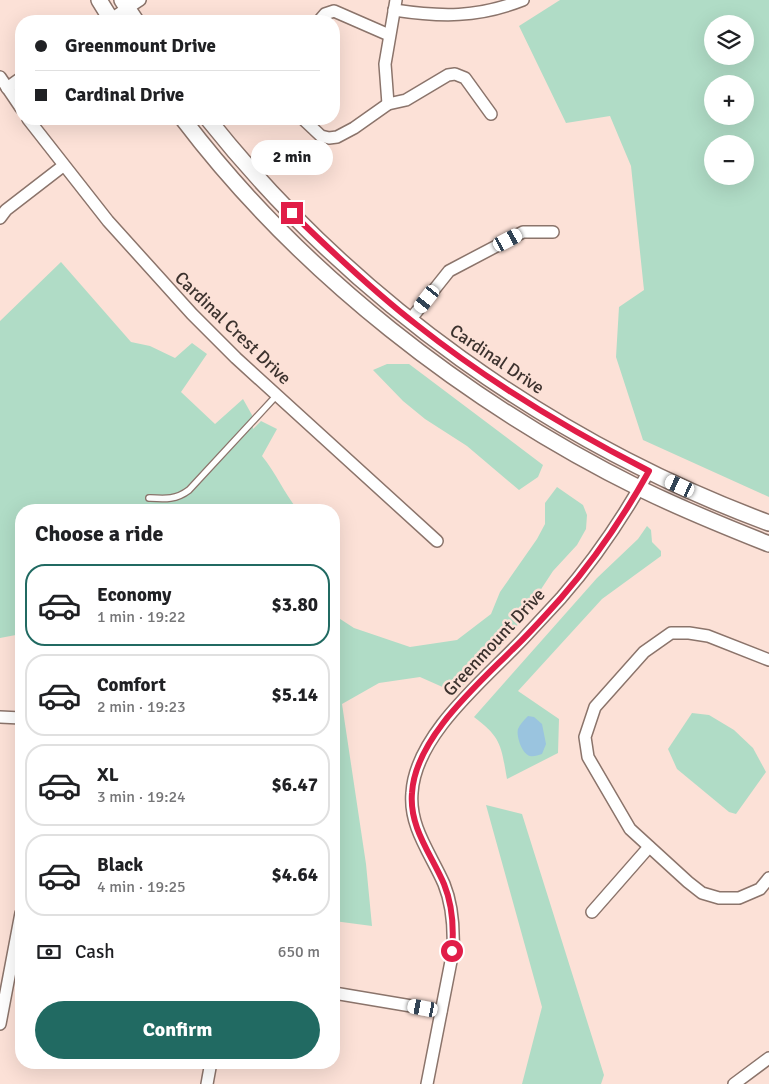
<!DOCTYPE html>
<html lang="en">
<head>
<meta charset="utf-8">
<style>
	:root { --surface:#fff; --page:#f6f6f6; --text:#202124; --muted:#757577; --line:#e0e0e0; --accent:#216a62 }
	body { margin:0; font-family:Signika,sans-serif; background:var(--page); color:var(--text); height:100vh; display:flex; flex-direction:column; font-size:19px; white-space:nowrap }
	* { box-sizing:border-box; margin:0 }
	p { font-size:16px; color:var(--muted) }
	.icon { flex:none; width:28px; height:28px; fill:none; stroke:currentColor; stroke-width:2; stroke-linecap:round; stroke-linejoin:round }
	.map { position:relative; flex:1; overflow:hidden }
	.panel { position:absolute; left:15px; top:504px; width:325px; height:565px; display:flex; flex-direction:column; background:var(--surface); border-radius:20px; box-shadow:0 5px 20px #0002 }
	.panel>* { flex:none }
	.hud { position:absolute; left:15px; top:15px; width:325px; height:110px; border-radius:20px; box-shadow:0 5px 20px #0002; display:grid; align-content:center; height:110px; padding:0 20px; background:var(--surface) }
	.tools { position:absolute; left:704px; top:15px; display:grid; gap:10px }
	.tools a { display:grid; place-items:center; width:50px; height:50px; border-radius:50%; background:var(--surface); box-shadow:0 5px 20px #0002; font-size:25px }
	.end { position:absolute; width:22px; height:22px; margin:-11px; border:6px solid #e11d48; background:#fff; box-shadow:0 0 0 2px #fff }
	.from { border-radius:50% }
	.bubble { position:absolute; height:35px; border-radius:18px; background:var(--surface); box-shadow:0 5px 20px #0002; font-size:16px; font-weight:800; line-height:35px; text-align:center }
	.car { position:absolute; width:15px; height:30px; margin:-15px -8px; border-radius:6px; box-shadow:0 0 4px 1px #0007; background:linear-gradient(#fff 24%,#345 0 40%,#fff 0 76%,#345 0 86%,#fff 0) }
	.hud b { display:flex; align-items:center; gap:18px; height:48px; font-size:19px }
	.hud b+b { border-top:1px solid var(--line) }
	.hud i { width:12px; height:12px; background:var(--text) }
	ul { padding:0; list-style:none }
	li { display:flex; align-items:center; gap:15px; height:82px; margin:0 10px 8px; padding:0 10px; border:2px solid var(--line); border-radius:20px }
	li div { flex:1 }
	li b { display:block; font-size:19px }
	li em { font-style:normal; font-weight:800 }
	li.current { border-color:var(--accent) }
	li>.icon { width:45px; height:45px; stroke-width:1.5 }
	h2 { padding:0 20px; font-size:22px; line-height:60px }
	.pay { display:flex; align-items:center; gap:12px; height:55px; padding:0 20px; font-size:19px }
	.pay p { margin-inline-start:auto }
	.cta { display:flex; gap:10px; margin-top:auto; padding:10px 20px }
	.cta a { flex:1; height:58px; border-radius:30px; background:var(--accent); color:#fff; font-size:20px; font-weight:800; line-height:58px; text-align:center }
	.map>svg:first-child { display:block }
	.green { fill:#b0dcc6; fill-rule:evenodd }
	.water { fill:#9ac4df }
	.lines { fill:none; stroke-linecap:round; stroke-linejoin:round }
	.service-casing { stroke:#8b746b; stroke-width:8 }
	.minor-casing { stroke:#8b746b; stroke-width:14 }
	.secondary-casing { stroke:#8b746b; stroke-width:18 }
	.service { stroke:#fff; stroke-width:5.5 }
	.minor { stroke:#fff; stroke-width:11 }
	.secondary { stroke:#fff; stroke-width:15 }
	.route { stroke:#e11d48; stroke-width:6 }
	.labels { text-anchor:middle; stroke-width:5; stroke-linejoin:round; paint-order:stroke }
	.street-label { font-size:18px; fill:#3c322e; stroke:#fce1d7 }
</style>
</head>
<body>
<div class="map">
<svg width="769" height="1084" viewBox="0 0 769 1084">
	<rect width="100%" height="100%" fill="#fce1d7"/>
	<g class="green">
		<path d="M560 0H769V497L643 440 616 357 619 307 644 290 631 166 610 116 566 123 519 26ZM712 24H745V56H712ZM712 84H745V116H712ZM712 144H745V176H712Z"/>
		<path d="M61 262 131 342 150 346 175 358 192 343 207 354 181 392 215 424 243 399 252 415 253 429 261 421 277 429 262 456C276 473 284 493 298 510H21V634L0 638V321Z"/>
		<path d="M387 364H409L421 373 543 465 538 477 519 490 467 446 425 419 403 401 373 370Z"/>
		<path d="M557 487 583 505 587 515 586 529 577 545 553 571 509 638 456 693 420 677 379 683 342 704 366 864 372 926 334 921V615L354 628 410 647 457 640 491 614 500 592 537 539 545 524V503Z"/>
		<path d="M647 526 651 530 652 542 661 551V556L602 599 518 691 559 719 558 753 507 779C501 746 502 738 474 717L597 578 638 539Z"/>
		<path d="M692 713 709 715 734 730 753 748 766 772 736 814 729 812 677 769 668 749Z"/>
		<path d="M486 805 522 814 604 1075 601 1084H522L542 1007Z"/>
	</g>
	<path class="water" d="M528 716 534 717 542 724 546 744 542 754C538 755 534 757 530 756 522 754 516 736 518 729 520 724 524 720 528 716Z"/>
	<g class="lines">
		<defs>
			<path id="service" d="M149 498C165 499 176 500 189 490L277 395"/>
			<g id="minor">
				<path d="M394 10C441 17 477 18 523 0"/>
				<path d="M108 21 140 0"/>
				<path d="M319 21 325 14 334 11 389 35"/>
				<path d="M0 77 21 108"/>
				<path d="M7 88 21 78"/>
				<path d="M388 104 385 64 396 0"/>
				<path d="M28 119 108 221 192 314 236 358 437 541"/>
				<path d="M303 119 321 136 329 138 337 137 354 128 388 104 406 100 448 75 455 74 465 78 491 114"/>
				<path d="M0 218 6 210 63 166"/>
				<path d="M410 320 449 271 523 232H553"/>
				<path d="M769 660 708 636 689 633H671L644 652 595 707 585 737 588 757 630 829 688 882 702 893 719 898H739L760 889 769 878"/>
				<path d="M0 717 21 718"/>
				<path d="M592 912 649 847"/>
				<path d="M334 993 441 1011"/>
				<path d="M0 1024 21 913"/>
				<path d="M207 1084 211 1062"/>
				<path d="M427 1084 453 951C454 928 453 906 444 884 431 854 409 827 412 793 415 735 485 679 522 640 535 626 548 612 561 598 595 559 624 516 649 471"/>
				<path d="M734 1084 769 1058"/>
			</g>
			<g id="secondary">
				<path d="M99 0 112 21"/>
				<path d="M122 0 136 21"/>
				<path d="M183 119C300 273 467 403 641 489 682 509 726 527 769 544"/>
				<path d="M208 119C352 300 552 443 769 523"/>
			</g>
		</defs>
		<use href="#service" class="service-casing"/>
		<use href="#minor" class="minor-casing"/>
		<use href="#secondary" class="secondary-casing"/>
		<use href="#service" class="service"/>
		<use href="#minor" class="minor"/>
		<use href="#secondary" class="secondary"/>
	</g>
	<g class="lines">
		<path class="route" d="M292 213C332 252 373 291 417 325 489 382 567 429 649 471 624 516 595 559 561 598 545 616 529 634 512 650 476 686 415 739 412 793 409 827 431 854 444 884 453 906 454 928 452 951"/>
	</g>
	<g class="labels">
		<g class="street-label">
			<text transform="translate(233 328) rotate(44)" y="6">Cardinal Crest Drive</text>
			<text transform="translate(497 359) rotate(34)" y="6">Cardinal Drive</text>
			<text transform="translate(494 642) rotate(-47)" y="6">Greenmount Drive</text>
		</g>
	</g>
</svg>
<div class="tools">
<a><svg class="icon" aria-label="layers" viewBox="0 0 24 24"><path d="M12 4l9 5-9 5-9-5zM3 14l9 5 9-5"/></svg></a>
<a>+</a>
<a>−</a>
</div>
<i class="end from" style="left:452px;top:951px"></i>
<i class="end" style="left:292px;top:213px"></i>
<div class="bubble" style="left:251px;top:140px;width:82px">2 min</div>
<i class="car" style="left:508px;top:240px;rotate:62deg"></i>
<i class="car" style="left:427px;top:299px;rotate:218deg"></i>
<i class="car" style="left:680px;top:486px;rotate:295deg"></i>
<i class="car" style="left:423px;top:1008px;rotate:280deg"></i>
<div class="hud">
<b><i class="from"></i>Greenmount Drive</b>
<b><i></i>Cardinal Drive</b>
</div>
<section class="panel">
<h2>Choose a ride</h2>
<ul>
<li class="current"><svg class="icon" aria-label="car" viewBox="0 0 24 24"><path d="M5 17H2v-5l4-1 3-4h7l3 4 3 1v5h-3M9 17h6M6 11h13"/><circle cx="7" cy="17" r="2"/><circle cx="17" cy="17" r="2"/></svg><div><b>Economy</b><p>1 min · 19:22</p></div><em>$3.80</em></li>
<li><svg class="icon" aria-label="car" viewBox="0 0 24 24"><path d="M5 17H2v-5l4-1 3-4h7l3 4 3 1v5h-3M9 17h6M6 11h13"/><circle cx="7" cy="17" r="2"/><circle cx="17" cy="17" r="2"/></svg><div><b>Comfort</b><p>2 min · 19:23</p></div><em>$5.14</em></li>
<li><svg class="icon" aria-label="car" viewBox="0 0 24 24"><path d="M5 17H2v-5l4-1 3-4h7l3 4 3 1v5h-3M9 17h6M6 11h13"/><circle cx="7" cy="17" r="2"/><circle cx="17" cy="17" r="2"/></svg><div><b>XL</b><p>3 min · 19:24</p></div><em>$6.47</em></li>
<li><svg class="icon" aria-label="car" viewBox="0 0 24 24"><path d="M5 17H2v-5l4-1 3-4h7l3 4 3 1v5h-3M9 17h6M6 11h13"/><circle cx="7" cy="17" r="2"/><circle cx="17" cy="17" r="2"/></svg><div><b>Black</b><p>4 min · 19:25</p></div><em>$4.64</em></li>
</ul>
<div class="pay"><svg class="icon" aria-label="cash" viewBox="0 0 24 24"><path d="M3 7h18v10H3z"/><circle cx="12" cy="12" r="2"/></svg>Cash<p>650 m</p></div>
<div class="cta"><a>Confirm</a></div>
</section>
</div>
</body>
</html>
